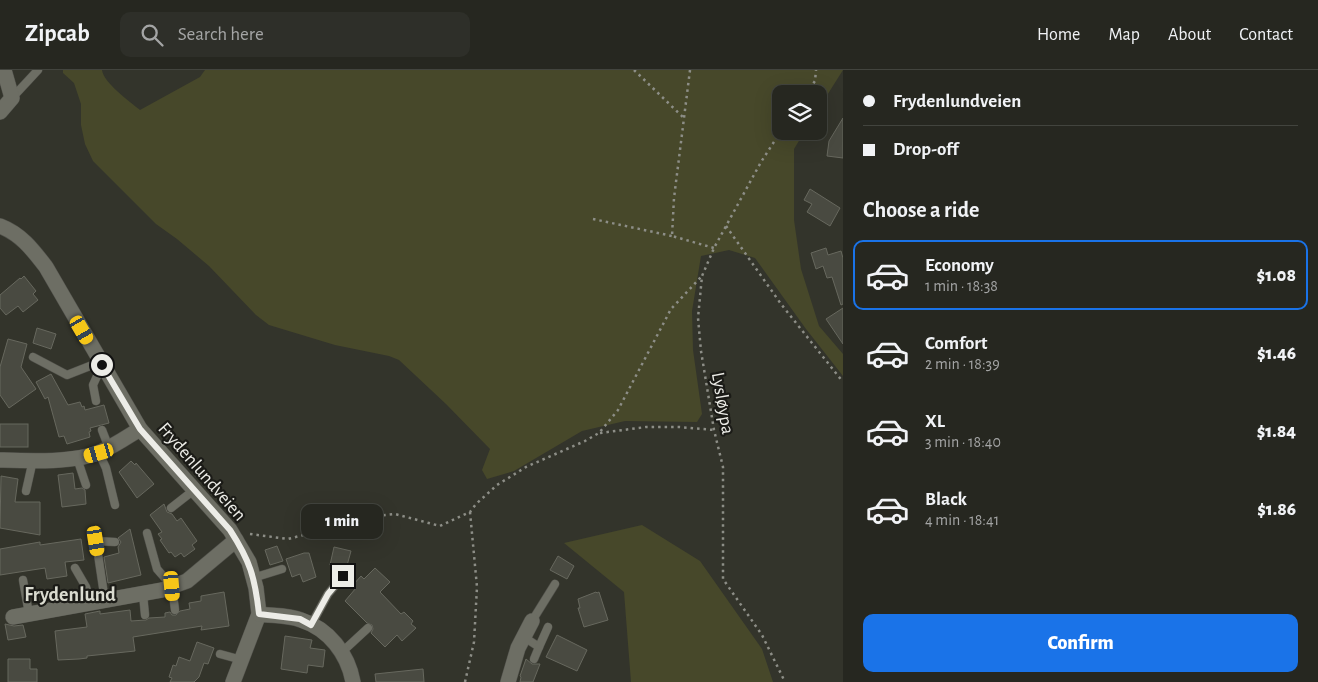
<!DOCTYPE html>
<html lang="en">
<head>
<meta charset="utf-8">
<style>
	:root { --surface:#262720; --page:#2e2f29; --text:#f1f3f6; --muted:#a4a5a5; --line:#42443e; --accent:#1a73e8 }
	body { margin:0; font-family:"Alegreya Sans",sans-serif; background:var(--page); color:var(--text); height:100vh; display:flex; flex-direction:column; font-size:19px; white-space:nowrap }
	* { box-sizing:border-box; margin:0 }
	p { font-size:16px; color:var(--muted) }
	.icon { flex:none; width:28px; height:28px; fill:none; stroke:currentColor; stroke-width:2; stroke-linecap:round; stroke-linejoin:round }
	.map { position:relative; flex:1; overflow:hidden }
	.panel { display:flex; flex-direction:column; background:var(--surface); width:475px }
	.panel>* { flex:none }
	.banner { display:grid; align-content:center; height:110px; padding:0 20px; background:var(--surface) }
	.controls { position:absolute; left:772px; top:15px; display:grid; gap:10px }
	.controls a { display:grid; place-items:center; width:55px; height:55px; border-radius:10px; background:var(--surface); box-shadow:0 5px 20px #0002,0 0 0 1px var(--line); font-size:25px }
	.end { position:absolute; width:22px; height:22px; margin:-11px; border:6px solid #ecece7; background:#111; box-shadow:0 0 0 2px #111 }
	.from { border-radius:50% }
	.bubble { position:absolute; height:35px; border-radius:10px; background:var(--surface); box-shadow:0 5px 20px #0002,0 0 0 1px var(--line); font-size:16px; font-weight:800; line-height:35px; text-align:center }
	.car { position:absolute; width:15px; height:30px; margin:-15px -8px; border-radius:6px; box-shadow:0 0 4px 1px #0007; background:linear-gradient(#f5c518 24%,#345 0 40%,#f5c518 0 76%,#345 0 86%,#f5c518 0) }
	.banner b { display:flex; align-items:center; gap:18px; height:48px; font-size:19px }
	.banner b+b { border-top:1px solid var(--line) }
	.banner i { width:12px; height:12px; background:var(--text) }
	ul { padding:0; list-style:none }
	li { display:flex; align-items:center; gap:15px; height:70px; margin:0 10px 8px; padding:0 10px; border:2px solid transparent; border-radius:10px }
	li div { flex:1 }
	li b { display:block; font-size:19px }
	li em { font-style:normal; font-weight:800 }
	li.active { border-color:var(--accent) }
	li>.icon { width:45px; height:45px; stroke-width:1.5 }
	h2 { padding:0 20px; font-size:22px; line-height:60px }
	.cta { display:flex; gap:10px; margin-top:auto; padding:10px 20px }
	.cta a { flex:1; height:58px; border-radius:10px; background:var(--accent); color:#fff; font-size:20px; font-weight:800; line-height:58px; text-align:center }
	header { display:flex; align-items:center; gap:30px; box-sizing:border-box; height:70px; padding:0 25px; background:var(--surface); border-bottom:1px solid var(--line) }
	header strong { font-size:24px }
	nav { display:flex; gap:28px; margin-inline-start:auto; font-size:18px }
	.search { width:350px; height:45px; background:var(--page); display:flex; align-items:center; gap:12px; box-sizing:border-box; padding:0 18px; border-radius:10px; color:var(--muted); font-size:19px }
	main { display:flex; flex:1; min-height:0 }
	.map>svg:first-child { display:block }
	.green { fill:#47482a }
	.building { fill:#494a41; stroke:#67685e }
	.lines { fill:none; stroke-linecap:round; stroke-linejoin:round }
	.lane-casing { stroke:#51514b; stroke-width:9 }
	.street-casing { stroke:#51514b; stroke-width:16 }
	.path { stroke:#8d8e87; stroke-width:2.5; stroke-dasharray:2.5 4; stroke-linecap:butt }
	.lane { stroke:#6d6e64; stroke-width:8 }
	.street { stroke:#6d6e64; stroke-width:15 }
	.route { stroke:#ecece7; stroke-width:6 }
	.labels { text-anchor:middle; stroke-width:4.5; stroke-linejoin:round; paint-order:stroke }
	.street-label { font-size:19px; fill:#ecece7; stroke:#1b1b17 }
	.neighbourhood-label { font-size:20px; font-weight:bold; fill:#dadbd0; stroke:#1b1b17 }
</style>
</head>
<body>
<header>
<strong>Zipcab</strong>
<div class="search"><svg class="icon" aria-label="search" viewBox="0 0 24 24"><circle cx="10" cy="10" r="6"/><path d="M15 15l6 6"/></svg>Search here</div>
<nav><a>Home</a><a>Map</a><a>About</a><a>Contact</a></nav>
</header>
<main>
<div class="map">
<svg width="843" height="612" viewBox="0 0 843 612">
	<rect width="100%" height="100%" fill="#33342b"/>
	<g class="green">
		<path d="M63 0H102C103 12 130 32 140 40L200 7 205 0H843L819 38V24H781V61H805L794 79V150L801 199 819 256 843 284V306L806 259 755 188 729 180 701 186 692 241 693 280 702 344 697 352 625 351 582 361 514 401 487 409 482 400 490 379 446 334 399 290 389 286 335 275 269 255 256 245 209 196 177 169 156 154 93 91 85 74 81 55V34L74 13 63 3Z"/>
		<path d="M642 455 700 491 762 579 773 612H631L624 522 564 473Z"/>
	</g>
	<g class="building">
		<path d="M843 48V88L827 86 829 71Z"/>
		<path d="M810 119 840 138 830 156 807 142 812 134 804 130Z"/>
		<path d="M826 178 828 185 841 181 843 188V234L841 235 832 207 827 208 823 196 816 199 811 183Z"/>
		<path d="M24 206 36 221 33 224 38 230 23 242 18 236 6 245 0 238V225L20 208 21 209Z"/>
		<path d="M843 238V274L826 249Z"/>
		<path d="M37 258 56 264 51 279 33 273Z"/>
		<path d="M8 269 27 274 21 297 36 319 9 338 0 325V297Z"/>
		<path d="M51 304 68 335 80 332 82 337 84 336 85 340 104 335 109 353 90 358 91 361 89 362 90 367 67 374 64 366 59 367 48 327 45 329 36 312Z"/>
		<rect x="0" y="354" width="28" height="23"/>
		<path d="M131 391 135 395 136 393 154 414 137 428 119 402Z"/>
		<path d="M73 403 75 419 82 418 85 420 86 434 62 437 58 405Z"/>
		<path d="M1 406 18 409 15 432H40V465L0 458Z"/>
		<path d="M164 434 167 442 172 444 177 451 181 448 197 471 192 475 195 479 184 487 181 483 175 487 171 482 169 483 160 470 162 469 158 464 162 462 150 445Z"/>
		<path d="M130 459 141 505 108 513 104 487 119 483 118 477 121 472 118 468Z"/>
		<path d="M81 469 84 490 65 492 67 506 47 509 45 498 0 505V479L40 472V475Z"/>
		<path d="M277 476 283 491 270 495 265 480Z"/>
		<path d="M334 477 351 481 346 499 330 495Z"/>
		<path d="M304 483H309L316 507 303 512 300 504 292 507 286 489Z"/>
		<path d="M558 486 574 496 567 509 550 500Z"/>
		<path d="M375 498 390 512 380 522 401 544 404 542 413 551 411 554 416 558 402 571 397 565 385 577 371 563 373 559 372 555 367 553 345 531 356 518 353 515 361 506 364 509Z"/>
		<path d="M224 522 229 556 201 560 202 556 133 567 135 581 87 586V588L79 589 58 590 55 561 87 557 85 544 100 541V544L130 540 131 551 146 550 149 548 165 547V543L170 542 172 545H176L180 541 190 539 189 533 201 531V526Z"/>
		<path d="M596 522 597 523 599 522 608 550 584 557 578 538H580L578 529Z"/>
		<path d="M5 554 14 556 23 555 26 567 8 570Z"/>
		<path d="M557 565 587 580 577 601 546 587Z"/>
		<path d="M285 566 312 570 310 578 325 580 323 597 308 595 307 603 281 599Z"/>
		<path d="M197 572 214 578 208 594 204 593 199 607 194 612H170L172 608 169 607 173 595 176 596 179 587 190 591Z"/>
		<path d="M8 589H30V599H37V612H8Z"/>
		<path d="M526 589 532 594H540L533 612H520L521 607 520 606Z"/>
		<path d="M423 599 424 612H376L375 604Z"/>
	</g>
	<g class="lines">
		<defs>
			<g id="lane">
				<path d="M12 28 38 0"/>
				<path d="M33 287 67 305 100 292"/>
				<path d="M96 331 93 315 102 295"/>
				<path d="M102 360 109 378"/>
				<path d="M99 383 106 398 115 435"/>
				<path d="M77 388 86 415"/>
				<path d="M26 421 33 390"/>
				<path d="M171 438 194 420"/>
				<path d="M147 463 157 499 172 516 175 540"/>
				<path d="M75 498 86 517 91 534"/>
				<path d="M253 508 282 499"/>
				<path d="M23 510 29 544"/>
				<path d="M143 524 145 545"/>
				<path d="M105 531 96 471 115 472"/>
				<path d="M532 551 555 514"/>
				<path d="M311 555 328 524 343 506"/>
				<path d="M524 567 539 577 534 589"/>
				<path d="M539 577 548 557"/>
				<path d="M342 582 368 558"/>
				<path d="M220 584 242 590"/>
			</g>
			<g id="street">
				<path d="M0 42 12 28 4 0"/>
				<path d="M0 156C21 164 33 180 46 197L140 359 230 460 249 492 256 518 259 544 233 612"/>
				<path d="M0 390C29 391 74 393 100 382 114 376 127 367 140 359"/>
				<path d="M259 544C272 546 288 545 301 550 329 559 348 584 353 612"/>
				<path d="M13 547 162 520 187 511 236 470"/>
				<path d="M508 612 518 578 532 551"/>
			</g>
		</defs>
		<use href="#lane" class="lane-casing"/>
		<use href="#street" class="street-casing"/>
		<g class="path">
			<path d="M634 0 685 49"/>
			<path d="M690 0 674 128 672 166 714 178"/>
			<path d="M806 24 815 11 816 0"/>
			<path d="M781 61 761 92 714 178 702 206 698 248 701 281 714 360 723 397V509L762 565 785 612"/>
			<path d="M593 149 672 166"/>
			<path d="M726 156 781 234 843 312"/>
			<path d="M600 363 646 357H679L714 360"/>
			<path d="M250 464 288 469 377 446 395 444 440 456 470 442 476 434 497 415 526 397 585 371 599 363 618 340 671 239 701 207"/>
			<path d="M465 612 474 572 477 517 470 442"/>
		</g>
		<use href="#lane" class="lane"/>
		<use href="#street" class="street"/>
	</g>
	<g class="lines">
		<path class="route" d="M102 295 140 359 230 460C250 491 255 507 259 544L300 549 311 555 328 524 343 506"/>
	</g>
	<g class="labels">
		<g class="street-label">
			<text transform="translate(724 333) rotate(80)" y="7">Lysløypa</text>
			<text transform="translate(203 401) rotate(49)" y="7">Frydenlundveien</text>
		</g>
		<g class="neighbourhood-label">
			<text x="70" y="531">Frydenlund</text>
		</g>
	</g>
</svg>
<div class="controls">
<a><svg class="icon" aria-label="layers" viewBox="0 0 24 24"><path d="M12 4l9 5-9 5-9-5zM3 14l9 5 9-5"/></svg></a>
</div>
<i class="end from" style="left:102px;top:295px"></i>
<i class="end" style="left:343px;top:506px"></i>
<div class="bubble" style="left:301px;top:434px;width:82px">1 min</div>
<i class="car" style="left:82px;top:260px;rotate:150deg"></i>
<i class="car" style="left:99px;top:383px;rotate:254deg"></i>
<i class="car" style="left:96px;top:471px;rotate:171deg"></i>
<i class="car" style="left:172px;top:516px;rotate:175deg"></i>
</div>
<section class="panel">
<div class="banner">
<b><i class="from"></i>Frydenlundveien</b>
<b><i></i>Drop-off</b>
</div>
<h2>Choose a ride</h2>
<ul>
<li class="active"><svg class="icon" aria-label="car" viewBox="0 0 24 24"><path d="M5 17H2v-5l4-1 3-4h7l3 4 3 1v5h-3M9 17h6M6 11h13"/><circle cx="7" cy="17" r="2"/><circle cx="17" cy="17" r="2"/></svg><div><b>Economy</b><p>1 min · 18:38</p></div><em>$1.08</em></li>
<li><svg class="icon" aria-label="car" viewBox="0 0 24 24"><path d="M5 17H2v-5l4-1 3-4h7l3 4 3 1v5h-3M9 17h6M6 11h13"/><circle cx="7" cy="17" r="2"/><circle cx="17" cy="17" r="2"/></svg><div><b>Comfort</b><p>2 min · 18:39</p></div><em>$1.46</em></li>
<li><svg class="icon" aria-label="car" viewBox="0 0 24 24"><path d="M5 17H2v-5l4-1 3-4h7l3 4 3 1v5h-3M9 17h6M6 11h13"/><circle cx="7" cy="17" r="2"/><circle cx="17" cy="17" r="2"/></svg><div><b>XL</b><p>3 min · 18:40</p></div><em>$1.84</em></li>
<li><svg class="icon" aria-label="car" viewBox="0 0 24 24"><path d="M5 17H2v-5l4-1 3-4h7l3 4 3 1v5h-3M9 17h6M6 11h13"/><circle cx="7" cy="17" r="2"/><circle cx="17" cy="17" r="2"/></svg><div><b>Black</b><p>4 min · 18:41</p></div><em>$1.86</em></li>
</ul>
<div class="cta"><a>Confirm</a></div>
</section>
</main>
</body>
</html>
